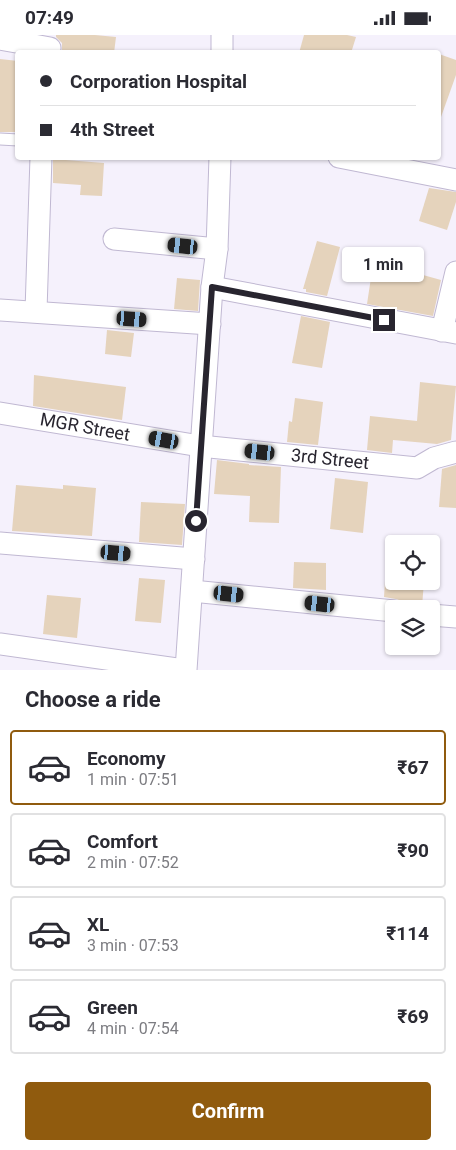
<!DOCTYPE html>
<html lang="en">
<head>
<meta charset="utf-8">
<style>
	:root { --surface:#fff; --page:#f7f7f7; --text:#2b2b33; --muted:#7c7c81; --line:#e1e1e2; --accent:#905b0e }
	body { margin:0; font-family:Roboto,sans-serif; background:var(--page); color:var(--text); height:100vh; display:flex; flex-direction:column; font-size:19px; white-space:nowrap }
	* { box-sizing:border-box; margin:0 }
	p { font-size:16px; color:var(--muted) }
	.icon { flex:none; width:28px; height:28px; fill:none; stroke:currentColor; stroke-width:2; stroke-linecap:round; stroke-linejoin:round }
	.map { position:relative; height:635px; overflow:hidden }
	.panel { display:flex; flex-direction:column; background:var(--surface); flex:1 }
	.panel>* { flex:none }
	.top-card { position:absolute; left:15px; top:15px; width:426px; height:110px; border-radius:5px; box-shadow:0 1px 4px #0004; display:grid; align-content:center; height:110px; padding:0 25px; background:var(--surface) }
	.fabs { position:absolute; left:385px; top:500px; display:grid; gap:10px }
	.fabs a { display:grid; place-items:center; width:55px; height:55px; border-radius:5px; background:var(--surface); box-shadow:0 1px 4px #0004; font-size:25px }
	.end { position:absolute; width:22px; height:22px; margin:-11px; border:6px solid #28252f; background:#fff; box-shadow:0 0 0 2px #fff }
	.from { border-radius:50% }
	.bubble { position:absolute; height:35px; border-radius:5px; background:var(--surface); box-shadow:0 1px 4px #0004; font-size:16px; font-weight:700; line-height:35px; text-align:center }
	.car { position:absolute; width:15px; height:30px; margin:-15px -8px; border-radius:6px; box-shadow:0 0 4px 1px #0007; background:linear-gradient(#222 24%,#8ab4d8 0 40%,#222 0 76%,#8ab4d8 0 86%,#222 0) }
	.top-card b { display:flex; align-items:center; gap:18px; height:48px; font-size:19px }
	.top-card b+b { border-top:1px solid var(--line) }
	.top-card i { width:12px; height:12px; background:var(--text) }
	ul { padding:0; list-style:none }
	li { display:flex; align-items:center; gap:15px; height:75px; margin:0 10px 8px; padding:0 15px; border:2px solid var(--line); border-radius:5px }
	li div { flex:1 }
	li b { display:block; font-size:19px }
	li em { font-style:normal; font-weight:700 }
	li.selected { border-color:var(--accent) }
	li>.icon { width:45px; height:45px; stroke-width:1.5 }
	h2 { padding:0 25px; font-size:22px; line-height:60px }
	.cta { display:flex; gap:10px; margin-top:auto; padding:10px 25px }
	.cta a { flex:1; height:58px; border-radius:5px; background:var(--accent); color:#fff; font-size:20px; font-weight:700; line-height:58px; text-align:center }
	.status { display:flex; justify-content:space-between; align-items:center; height:35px; padding:0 25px; background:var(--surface); direction:ltr }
	.status svg { height:14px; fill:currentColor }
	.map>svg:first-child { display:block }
	.building { fill:#e5d3bc }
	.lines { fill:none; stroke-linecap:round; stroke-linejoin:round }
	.service-casing { stroke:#c0b8d2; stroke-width:13 }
	.minor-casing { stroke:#c0b8d2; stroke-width:23 }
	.service { stroke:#fff; stroke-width:11 }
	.minor { stroke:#fff; stroke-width:21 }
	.route { stroke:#28252f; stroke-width:6 }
	.labels { text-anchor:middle; stroke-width:4.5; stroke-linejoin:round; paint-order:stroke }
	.street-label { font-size:18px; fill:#28252f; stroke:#fff }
</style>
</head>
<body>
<div class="status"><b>07:49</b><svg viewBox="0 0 49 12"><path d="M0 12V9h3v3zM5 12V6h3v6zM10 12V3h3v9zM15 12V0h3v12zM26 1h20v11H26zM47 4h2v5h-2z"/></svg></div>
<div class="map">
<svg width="456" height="635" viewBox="0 0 456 635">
	<rect width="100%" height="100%" fill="#f5f1fc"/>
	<g class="building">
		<path d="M56 0H95L116 2 114 18H80L62 16V8L56 2Z"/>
		<path d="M304 0H347L356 2 351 18H299Z"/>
		<path d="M439 19 456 25V40L441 82H439Z"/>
		<path d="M0 24 18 26V97H0Z"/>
		<path d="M53 124 104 128 102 161 80 160 81 150 53 148Z"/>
		<path d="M429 153 456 157V167L447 195 419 186Z"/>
		<path d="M317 206 340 212 327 261 306 257V254H303Z"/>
		<path d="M372 236 422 242 423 240 441 245 433 281 367 269Z"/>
		<path d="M177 243 200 245 198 276 174 274Z"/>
		<path d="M301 281 330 287 322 333 292 328Z"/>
		<path d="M107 295 134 298 131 322 105 319Z"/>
		<path d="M34 340 126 352 122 385 33 371Z"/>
		<path d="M420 347 456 351 451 405 437 409 393 405 392 418 367 415 370 381 417 386Z"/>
		<path d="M295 363 323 367 318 410 287 407 289 386 292 387Z"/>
		<path d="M217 425 249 429V430L281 432 279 488 249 487 250 461 214 459Z"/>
		<path d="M456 430V473L439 472 442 434Z"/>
		<path d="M335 443 368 447 363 498 330 494Z"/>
		<path d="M16 450 63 454V450L96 453 92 501 12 496Z"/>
		<path d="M141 467 185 469 182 510 139 507Z"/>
		<path d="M294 527 326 528V555L293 553Z"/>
		<path d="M139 543 165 545 161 588 135 586Z"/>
		<path d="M385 546H424L422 572 405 570 402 566 396 564 384 562Z"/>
		<path d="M47 560 81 563 77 603 43 599Z"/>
	</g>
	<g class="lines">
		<defs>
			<path id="service" d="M0 104 18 105"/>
			<g id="minor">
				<path d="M222 0V18"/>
				<path d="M0 4 50 13"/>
				<path d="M339 122 456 145"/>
				<path d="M114 204 217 214"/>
				<path d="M212 252 456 298"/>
				<path d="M0 275 210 289"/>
				<path d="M36 276 41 122"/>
				<path d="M442 296 456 237"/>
				<path d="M0 378 200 411 417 433 434 423 456 417"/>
				<path d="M0 508 194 524"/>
				<path d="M192 556 394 576"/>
				<path d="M431 580 456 582"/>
				<path d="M0 609 184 635"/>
				<path d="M186 635 212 252 217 214 220 122"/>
			</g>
		</defs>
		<use href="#service" class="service-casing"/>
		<use href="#minor" class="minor-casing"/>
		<use href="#service" class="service"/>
		<use href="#minor" class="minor"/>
	</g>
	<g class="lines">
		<path class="route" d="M196 486 212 252 384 285"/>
	</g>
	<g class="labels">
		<g class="street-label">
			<text transform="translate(85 392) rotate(10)" y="6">MGR Street</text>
			<text transform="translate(330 424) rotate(6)" y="6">3rd Street</text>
		</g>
	</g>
</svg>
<div class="fabs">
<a><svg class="icon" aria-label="locate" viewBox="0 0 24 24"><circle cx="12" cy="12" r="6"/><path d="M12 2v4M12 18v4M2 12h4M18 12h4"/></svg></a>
<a><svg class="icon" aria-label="layers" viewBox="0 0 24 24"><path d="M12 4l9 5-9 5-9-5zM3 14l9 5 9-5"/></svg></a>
</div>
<i class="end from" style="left:196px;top:486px"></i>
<i class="end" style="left:384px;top:285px"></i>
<div class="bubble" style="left:342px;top:212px;width:82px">1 min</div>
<i class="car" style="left:183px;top:211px;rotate:276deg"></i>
<i class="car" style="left:132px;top:284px;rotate:94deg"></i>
<i class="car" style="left:164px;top:405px;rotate:280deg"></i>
<i class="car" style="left:260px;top:417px;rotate:276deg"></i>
<i class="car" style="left:116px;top:518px;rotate:95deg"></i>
<i class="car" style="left:229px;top:559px;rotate:96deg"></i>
<i class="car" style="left:320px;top:569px;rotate:276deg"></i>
<div class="top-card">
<b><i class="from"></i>Corporation Hospital</b>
<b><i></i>4th Street</b>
</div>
</div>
<section class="panel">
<h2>Choose a ride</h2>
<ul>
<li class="selected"><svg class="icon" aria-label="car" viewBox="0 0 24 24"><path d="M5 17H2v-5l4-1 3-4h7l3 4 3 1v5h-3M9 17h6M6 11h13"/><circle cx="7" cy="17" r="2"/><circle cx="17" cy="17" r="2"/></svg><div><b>Economy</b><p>1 min · 07:51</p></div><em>₹67</em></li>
<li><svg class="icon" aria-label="car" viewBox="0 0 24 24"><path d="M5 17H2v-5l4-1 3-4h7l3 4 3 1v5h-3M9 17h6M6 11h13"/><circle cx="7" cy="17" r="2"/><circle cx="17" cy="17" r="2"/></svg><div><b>Comfort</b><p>2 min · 07:52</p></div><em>₹90</em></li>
<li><svg class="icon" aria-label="car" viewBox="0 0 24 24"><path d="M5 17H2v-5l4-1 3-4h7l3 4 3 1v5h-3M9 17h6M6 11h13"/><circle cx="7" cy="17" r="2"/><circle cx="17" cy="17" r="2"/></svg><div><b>XL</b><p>3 min · 07:53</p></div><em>₹114</em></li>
<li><svg class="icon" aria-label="car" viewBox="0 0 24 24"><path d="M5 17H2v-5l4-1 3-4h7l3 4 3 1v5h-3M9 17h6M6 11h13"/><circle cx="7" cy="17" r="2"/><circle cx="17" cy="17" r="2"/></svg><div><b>Green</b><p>4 min · 07:54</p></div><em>₹69</em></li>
</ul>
<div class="cta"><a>Confirm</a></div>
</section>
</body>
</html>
